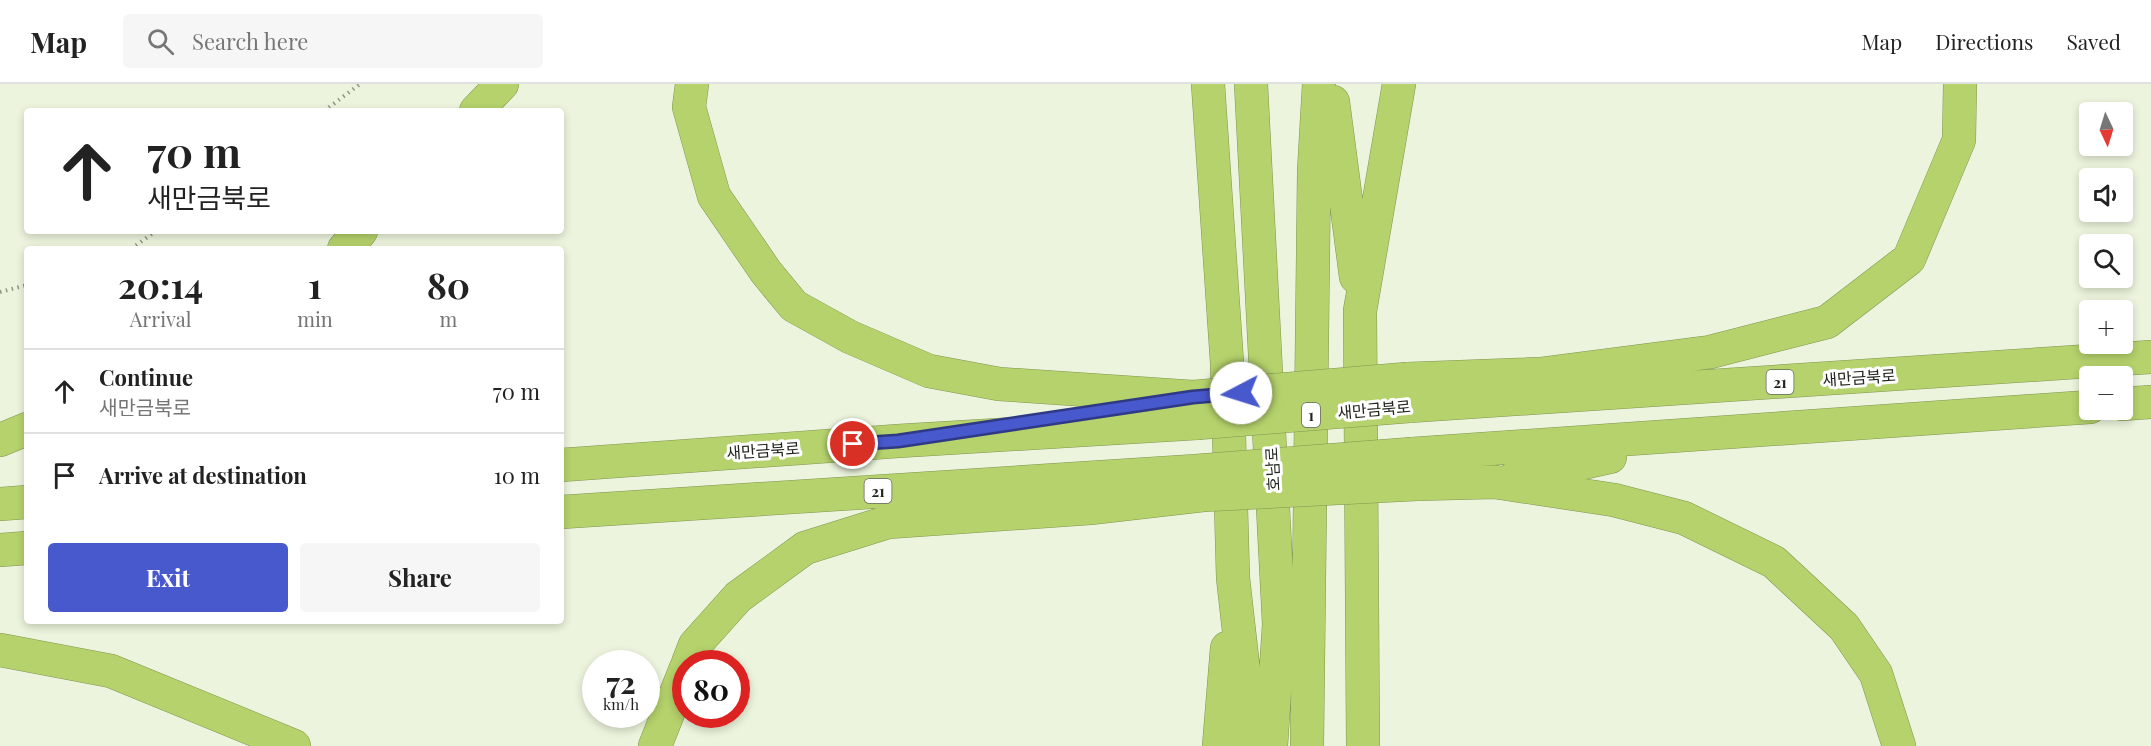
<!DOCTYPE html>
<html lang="en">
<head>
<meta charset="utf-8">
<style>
	:root { --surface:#fff; --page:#f6f6f6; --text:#222; --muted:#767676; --line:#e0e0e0; --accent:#4858cd }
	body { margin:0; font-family:"Playfair Display","Noto Sans KR",serif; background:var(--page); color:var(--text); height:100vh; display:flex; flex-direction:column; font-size:22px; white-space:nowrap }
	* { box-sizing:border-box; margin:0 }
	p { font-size:20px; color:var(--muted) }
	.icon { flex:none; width:33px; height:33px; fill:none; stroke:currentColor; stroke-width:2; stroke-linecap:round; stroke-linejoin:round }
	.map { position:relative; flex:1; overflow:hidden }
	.panel { position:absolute; left:24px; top:162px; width:540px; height:378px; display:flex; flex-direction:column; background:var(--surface); border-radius:6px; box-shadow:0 3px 9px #0003 }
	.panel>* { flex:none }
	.hud { position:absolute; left:24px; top:24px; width:540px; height:126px; border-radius:6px; box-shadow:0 3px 9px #0003; background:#fff; color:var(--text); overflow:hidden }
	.needle { width:39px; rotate:176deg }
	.controls { position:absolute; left:2079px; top:18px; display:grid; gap:12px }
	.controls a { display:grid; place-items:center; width:54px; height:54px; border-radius:6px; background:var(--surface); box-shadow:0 3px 9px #0003; font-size:30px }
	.speed { position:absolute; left:582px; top:566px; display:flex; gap:12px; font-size:30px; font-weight:700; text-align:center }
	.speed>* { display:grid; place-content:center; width:78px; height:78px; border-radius:50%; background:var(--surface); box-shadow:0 3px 9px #0003; line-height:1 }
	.speed small { font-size:15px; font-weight:400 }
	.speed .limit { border:9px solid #d22; background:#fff; color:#111 }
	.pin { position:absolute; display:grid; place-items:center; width:51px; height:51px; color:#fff; margin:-26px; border:3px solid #fff; border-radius:50%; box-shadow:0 2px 6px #0007 }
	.me { position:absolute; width:66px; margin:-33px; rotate:265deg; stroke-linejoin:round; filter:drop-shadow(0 0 4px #0008) }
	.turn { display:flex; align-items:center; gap:21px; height:126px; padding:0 24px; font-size:27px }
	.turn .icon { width:78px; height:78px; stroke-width:2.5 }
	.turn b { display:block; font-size:42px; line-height:51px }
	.eta { display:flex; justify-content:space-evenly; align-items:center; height:102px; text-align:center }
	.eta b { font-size:36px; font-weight:700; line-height:42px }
	.primary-button { display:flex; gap:12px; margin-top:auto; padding:12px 24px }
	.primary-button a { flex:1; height:69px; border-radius:6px; background:var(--accent); color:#fff; font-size:24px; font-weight:700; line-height:69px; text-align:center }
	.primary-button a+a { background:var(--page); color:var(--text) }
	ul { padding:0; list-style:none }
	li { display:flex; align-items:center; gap:18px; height:84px; padding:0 24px; border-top:2px solid var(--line) }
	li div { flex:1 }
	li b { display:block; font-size:22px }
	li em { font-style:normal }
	header { display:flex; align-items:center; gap:36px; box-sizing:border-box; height:84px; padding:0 30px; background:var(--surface); border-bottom:2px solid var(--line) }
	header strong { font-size:28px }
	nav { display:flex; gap:33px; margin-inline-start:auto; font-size:21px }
	.search { width:420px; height:54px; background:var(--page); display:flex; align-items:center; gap:15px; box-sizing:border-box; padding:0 21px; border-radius:6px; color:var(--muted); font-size:22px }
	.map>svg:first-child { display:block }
</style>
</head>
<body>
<header>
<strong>Map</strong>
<div class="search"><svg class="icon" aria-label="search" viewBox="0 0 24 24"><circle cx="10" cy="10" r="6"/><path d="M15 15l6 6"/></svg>Search here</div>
<nav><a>Map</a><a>Directions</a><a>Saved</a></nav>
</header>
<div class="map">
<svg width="2151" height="662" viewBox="0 0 2151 662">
	<rect width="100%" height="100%" fill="#ecf4dd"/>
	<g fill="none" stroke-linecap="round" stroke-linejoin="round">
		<g stroke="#829651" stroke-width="34">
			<path id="highway" d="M692 0 689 23 714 112 766 188 794 222 850 253 929 287 999 300 1193 313
				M1208 0 1227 279 1233 494 1252 662
				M1251 0 1279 540 1271 662
				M1333 18 1356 193
				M476 27 502 0
				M344 165 361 147
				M1407 295 1540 290 1710 268 1827 238 1909 175 1959 56 1960 0
				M2122 320 2151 318
				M1409 322 2151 273
				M0 356 27 345
				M1412 370 2090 323
				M561 381 898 357 1197 339
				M1514 394 1610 373
				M1417 400 1495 398 1614 416 1684 434 1774 478 1844 543 1876 590 1899 662
				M0 420 27 418
				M561 428 1196 387
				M0 466 27 464
				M0 566 111 587 294 662
				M688 579 695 561 738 513 805 464 888 438 1090 424 1203 411
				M655 662 686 584
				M1219 662 1227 564
				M1307 662 1314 87 1319 0
				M1363 662 1360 227 1399 0"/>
		</g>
		<path stroke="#909685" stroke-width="4" stroke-dasharray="1.5 4.5" stroke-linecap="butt" d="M324 27 360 0
			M131 165 156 147
			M0 208 27 201"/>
		<use href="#highway" stroke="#b5d26c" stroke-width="33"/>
		<g stroke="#829651" stroke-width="34" stroke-linecap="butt">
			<path id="highway-bridge" d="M1193 313 1407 295
				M1197 339 1409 322
				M1196 387 1412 370
				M1203 411 1417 400"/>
		</g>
		<use href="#highway-bridge" stroke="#b5d26c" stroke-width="33"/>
	</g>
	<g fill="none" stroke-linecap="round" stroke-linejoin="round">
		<g stroke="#2f3985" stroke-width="15">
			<path id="route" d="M853 360 898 357 1193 313 1241 309"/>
		</g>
		<use href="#route" stroke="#4858cd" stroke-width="10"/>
	</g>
	<g text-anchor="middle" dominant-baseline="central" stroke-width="6" stroke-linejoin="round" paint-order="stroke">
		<g fill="#fff" stroke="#656762" stroke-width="1.5">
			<rect x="1766.5" y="286" width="27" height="24" rx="4.5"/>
			<rect x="1302" y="319" width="18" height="24" rx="4.5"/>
			<rect x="864.5" y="395" width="27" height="24" rx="4.5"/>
		</g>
		<g font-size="15" font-weight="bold" fill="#23261e">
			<text x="1780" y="298">21</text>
			<text x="1311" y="331">1</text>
			<text x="878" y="407">21</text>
		</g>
		<g font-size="16" fill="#23261e" stroke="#fff">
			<text transform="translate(1859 293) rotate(-4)">새만금북로</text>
			<text transform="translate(1374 325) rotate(-5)">새만금북로</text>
			<text transform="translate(763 366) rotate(-4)">새만금북로</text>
			<text transform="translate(1272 385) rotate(-93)">호남로</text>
		</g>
	</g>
</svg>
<div class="controls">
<a><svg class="needle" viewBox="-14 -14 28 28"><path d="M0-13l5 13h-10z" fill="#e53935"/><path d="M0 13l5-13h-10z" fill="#767676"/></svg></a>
<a><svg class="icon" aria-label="sound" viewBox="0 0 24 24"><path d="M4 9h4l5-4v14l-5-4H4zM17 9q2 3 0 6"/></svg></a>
<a><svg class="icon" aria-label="search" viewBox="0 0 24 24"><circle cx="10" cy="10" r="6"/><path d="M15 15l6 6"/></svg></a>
<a>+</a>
<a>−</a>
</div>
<div class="speed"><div>72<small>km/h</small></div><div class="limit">80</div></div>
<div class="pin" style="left:853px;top:360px;background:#d93025"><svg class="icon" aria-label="arrive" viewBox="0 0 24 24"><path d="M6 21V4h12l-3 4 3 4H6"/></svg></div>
<svg class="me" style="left:1241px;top:309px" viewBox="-20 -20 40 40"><circle r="19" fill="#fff"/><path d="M0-13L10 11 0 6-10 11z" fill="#4858cd"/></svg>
<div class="hud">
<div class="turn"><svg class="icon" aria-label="ahead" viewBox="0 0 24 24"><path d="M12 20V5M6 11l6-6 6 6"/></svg><div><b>70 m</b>새만금북로</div></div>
</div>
<section class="panel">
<div class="eta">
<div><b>20:14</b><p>Arrival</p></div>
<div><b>1</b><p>min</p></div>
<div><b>80</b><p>m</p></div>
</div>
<ul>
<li><svg class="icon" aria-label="ahead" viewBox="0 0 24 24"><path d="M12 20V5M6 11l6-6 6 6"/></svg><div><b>Continue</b><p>새만금북로</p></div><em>70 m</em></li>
<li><svg class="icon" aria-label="arrive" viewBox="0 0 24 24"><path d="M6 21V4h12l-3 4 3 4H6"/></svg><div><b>Arrive at destination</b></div><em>10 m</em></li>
</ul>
<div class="primary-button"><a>Exit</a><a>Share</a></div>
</section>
</div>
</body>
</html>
